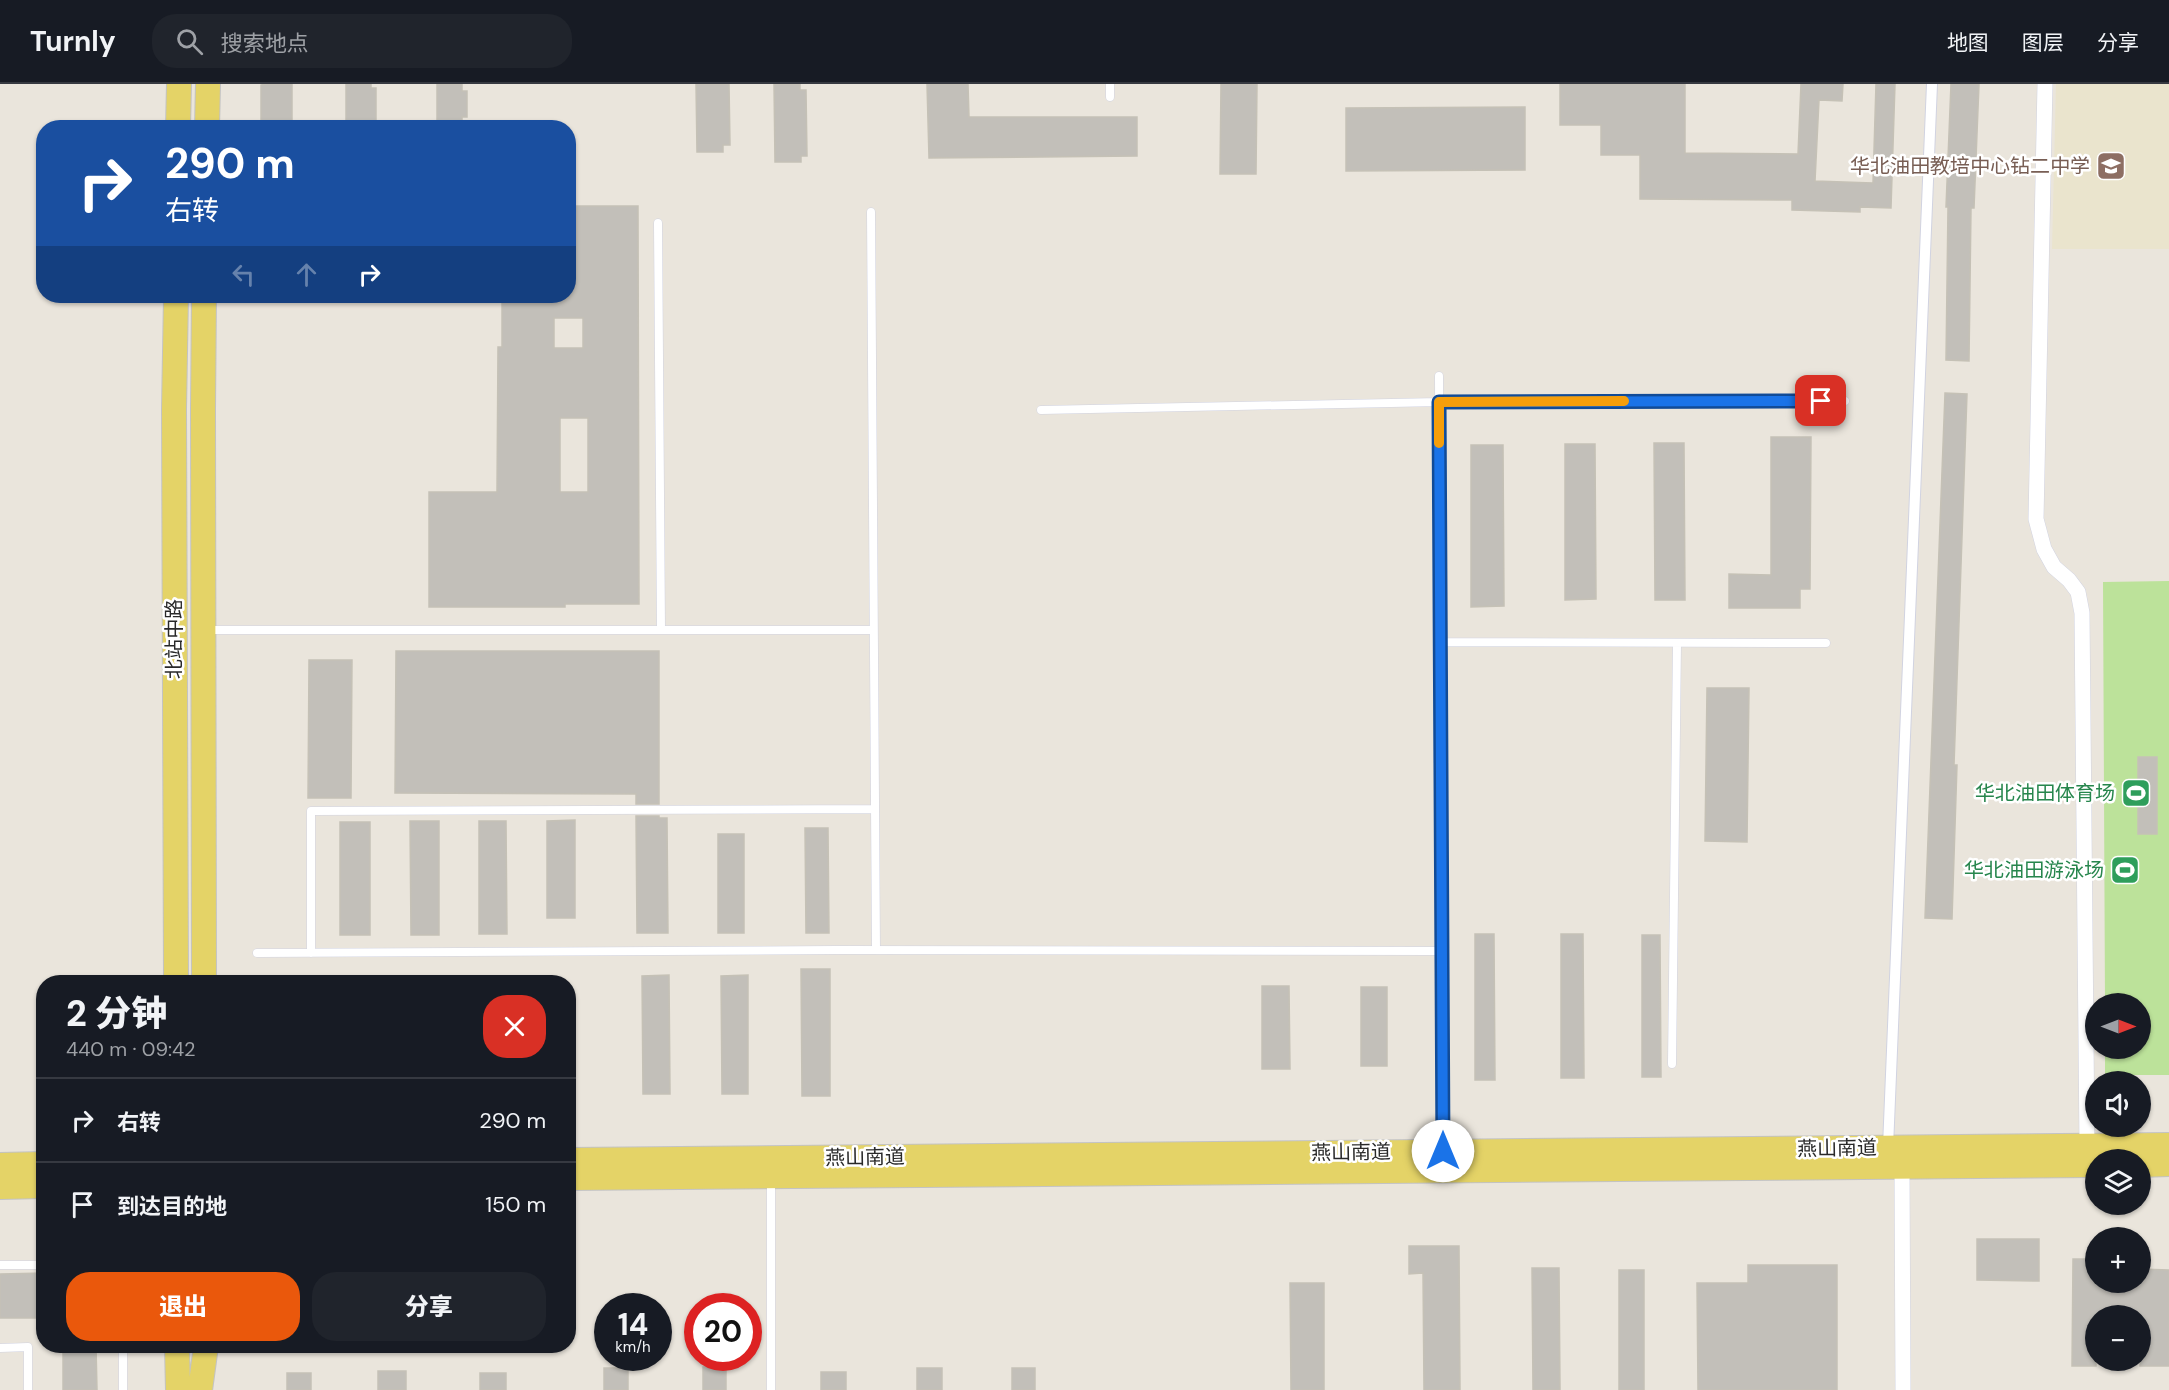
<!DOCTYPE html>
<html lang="zh">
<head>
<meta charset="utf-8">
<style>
	:root { --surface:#171b24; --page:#20242c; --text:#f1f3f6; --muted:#9ea1a6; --line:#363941; --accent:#ea580c }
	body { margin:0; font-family:"DM Sans","Noto Sans SC",sans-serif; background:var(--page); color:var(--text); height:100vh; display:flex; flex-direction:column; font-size:22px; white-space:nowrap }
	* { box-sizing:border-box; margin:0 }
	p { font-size:20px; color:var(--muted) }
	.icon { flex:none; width:33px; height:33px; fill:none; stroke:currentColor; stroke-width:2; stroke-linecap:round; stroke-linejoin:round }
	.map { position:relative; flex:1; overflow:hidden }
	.details { position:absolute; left:36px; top:891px; width:540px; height:378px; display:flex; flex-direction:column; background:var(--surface); border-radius:24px; box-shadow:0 2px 4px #0004 }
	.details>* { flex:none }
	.guide { position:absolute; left:36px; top:36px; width:540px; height:183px; border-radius:24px; box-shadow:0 2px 4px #0004; background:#1a4fa0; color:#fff; overflow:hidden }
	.needle { width:39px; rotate:90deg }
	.fabs { position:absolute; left:2085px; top:909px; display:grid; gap:12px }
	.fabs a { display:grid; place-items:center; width:66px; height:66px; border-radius:50%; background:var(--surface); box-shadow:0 2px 4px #0004; font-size:30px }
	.speed { position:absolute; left:594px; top:1209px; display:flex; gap:12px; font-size:30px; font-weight:700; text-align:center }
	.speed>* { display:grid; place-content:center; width:78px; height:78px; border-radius:50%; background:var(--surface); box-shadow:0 2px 4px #0004; line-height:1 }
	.speed small { font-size:15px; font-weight:400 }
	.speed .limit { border:9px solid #d22; background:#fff; color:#111 }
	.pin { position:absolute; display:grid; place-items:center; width:51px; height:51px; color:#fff; margin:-26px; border-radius:12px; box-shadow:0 3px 9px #0006 }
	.me { position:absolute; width:66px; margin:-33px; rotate:0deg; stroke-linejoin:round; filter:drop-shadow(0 0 4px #0008) }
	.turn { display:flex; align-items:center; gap:21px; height:126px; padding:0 30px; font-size:27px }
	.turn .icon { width:78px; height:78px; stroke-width:2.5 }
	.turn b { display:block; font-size:42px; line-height:51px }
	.lanes { display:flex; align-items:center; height:57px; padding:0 30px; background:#0003; justify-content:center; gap:30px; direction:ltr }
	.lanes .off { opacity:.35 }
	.round { display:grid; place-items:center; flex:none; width:63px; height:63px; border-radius:24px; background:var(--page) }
	.head { display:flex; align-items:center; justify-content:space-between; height:102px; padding:0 30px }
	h1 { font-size:36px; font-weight:800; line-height:45px }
	.cta { display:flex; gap:12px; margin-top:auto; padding:12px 30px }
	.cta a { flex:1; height:69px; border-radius:24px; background:var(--accent); color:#fff; font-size:24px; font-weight:800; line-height:69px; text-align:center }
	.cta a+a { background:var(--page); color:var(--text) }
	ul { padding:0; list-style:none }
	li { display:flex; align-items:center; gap:18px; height:84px; padding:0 30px; border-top:2px solid var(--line) }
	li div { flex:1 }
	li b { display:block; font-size:22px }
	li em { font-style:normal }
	header { display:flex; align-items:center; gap:36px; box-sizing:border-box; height:84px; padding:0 30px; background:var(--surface); border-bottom:2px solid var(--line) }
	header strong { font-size:28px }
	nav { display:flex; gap:33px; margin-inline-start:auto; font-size:21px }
	.search { width:420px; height:54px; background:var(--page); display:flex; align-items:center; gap:15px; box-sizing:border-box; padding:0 21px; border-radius:24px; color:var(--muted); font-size:22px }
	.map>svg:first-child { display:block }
</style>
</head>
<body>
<header>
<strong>Turnly</strong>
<div class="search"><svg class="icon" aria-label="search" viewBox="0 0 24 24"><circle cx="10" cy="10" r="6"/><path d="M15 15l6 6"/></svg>搜索地点</div>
<nav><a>地图</a><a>图层</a><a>分享</a></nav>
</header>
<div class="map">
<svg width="2169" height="1306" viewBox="0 0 2169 1306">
	<rect width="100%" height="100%" fill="#eae5dc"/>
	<path fill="#eae4cd" d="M2056 0H2169V165H2052Z"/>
	<path fill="#bce29a" d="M2169 497V991H2105V965L2140 964V920L2105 919 2103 498Z"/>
	<path fill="#c2bfb9" stroke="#c5c1b6" stroke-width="1.5" fill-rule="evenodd" d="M266 0H292V42L261 44V1Z
		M346 0H371V4H376V44H346Z
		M437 0H462V7H467V33H462V44H437Z
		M696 0H729L730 61H723V68H697Z
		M774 0H800V6H806L807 72H801V78H775Z
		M927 0H968L969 33H1137V72L929 74Z
		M1221 0H1257L1256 90H1220Z
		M1560 0H1685V69L1798 70 1801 0H1843L1842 17 1819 16 1815 97 1873 99 1876 0H1895L1891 124 1860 123V128L1792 126V116L1640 115V71H1601V41H1560Z
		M1951 0H1979L1974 124H1971L1969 277 1946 276 1948 123H1946Z
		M1525 23V86L1346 87V24Z
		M568 122H638L639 520H565V523H429V408H497L498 263H502V212H568ZM554 234H583V264H554ZM560 334H588V408H560Z
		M1945 309 1967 310 1954 681H1957L1952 835 1925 834Z
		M1771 353H1811L1810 505H1800V524H1729V490L1771 491Z
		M1654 359H1684L1685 516H1655Z
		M1565 360H1595L1596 515 1565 516Z
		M1471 361H1503L1504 522 1471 523Z
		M396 567H659V720H636V710L395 709Z
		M309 576H352L351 714H308Z
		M1707 604H1749L1747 758 1705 757Z
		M2138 673H2157V750H2138Z
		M636 732H659V734H667L668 849H637Z
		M575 736V834H547V737Z
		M410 737H439V851H411Z
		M479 737H506L507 850H479Z
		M340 738H370V851H340Z
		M805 744H828L829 849H806Z
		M718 750H744V849H718Z
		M1475 850H1494L1495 996H1475Z
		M1561 850H1583L1584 994H1561Z
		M1642 851H1660L1661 993H1642Z
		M801 885H830V1012H802Z
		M669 891 670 1010H643L642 892Z
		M748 891V1010H722L721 892Z
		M1262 902H1289L1290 985H1262Z
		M1361 903H1387V982H1361Z
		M1977 1155H2039V1197L1977 1196Z
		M1409 1162H1459L1460 1306H1424L1423 1189 1409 1190Z
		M2073 1175H2096V1198H2140V1185L2169 1186V1282H2140V1232H2096V1282H2072Z
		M1748 1181H1837V1306H1698L1697 1199H1748Z
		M1532 1184H1559L1560 1306H1533Z
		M1619 1186H1644V1306H1619Z
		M44 1189V1234H0V1190Z
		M1290 1199H1324V1306H1291Z
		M63 1262H96L97 1306H63Z
		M726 1282V1306H703V1283Z
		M604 1284H628V1306H604Z
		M917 1284H942V1306H917Z
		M1012 1284H1035V1306H1012Z
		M378 1287H406V1306H378Z
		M821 1288H846V1306H821Z
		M287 1289H311V1306H287Z
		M480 1289H506V1306H480Z"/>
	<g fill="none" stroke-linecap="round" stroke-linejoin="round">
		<g stroke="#d1d3e1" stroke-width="9">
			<path id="service" d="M1110 0V13
				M871 128 876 866
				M658 139 661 546
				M1439 292 1442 1064
				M1041 326 1439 318 1845 317
				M206 546H873
				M1440 558 1826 559
				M257 869 837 866 1442 867
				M311 869V727L875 725
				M1672 980 1677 559
				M0 1181H44
				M123 1262V1306
				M0 1264 28 1263V1306
				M771 1306V1094"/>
		</g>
		<g stroke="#d1d3e1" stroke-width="12">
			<path id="pedestrian" d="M1888 1063 1932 0"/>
		</g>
		<g stroke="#d1d3e1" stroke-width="16">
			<path id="minor" d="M2045 0 2036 435 2044 465 2054 483 2069 496 2078 508 2082 529 2087 1062
				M1902 1083 1903 1306"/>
		</g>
		<g stroke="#c3c3c3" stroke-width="26">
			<path id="primary" d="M178 44 179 0
				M207 44 208 0
				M204 212 203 325 204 898
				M176 898 174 325 176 212
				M568 1076 2169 1061
				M0 1081 44 1080
				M2140 1081 2169 1080
				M568 1094 2096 1081
				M0 1103 44 1102
				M177 1262 178 1306
				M200 1306 206 1262"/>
		</g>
		<use href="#service" stroke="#fff" stroke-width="8"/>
		<use href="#pedestrian" stroke="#fff" stroke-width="10"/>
		<use href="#minor" stroke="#fff" stroke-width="15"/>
		<use href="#primary" stroke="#e4d367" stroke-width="24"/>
	</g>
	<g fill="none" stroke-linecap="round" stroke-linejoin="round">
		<g stroke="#114b97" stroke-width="15">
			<path id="route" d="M1443 1067 1439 318 1821 317"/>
		</g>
		<use href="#route" stroke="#1a73e8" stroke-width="10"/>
		<path stroke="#f59e0b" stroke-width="10" d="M1439 359V318L1624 317"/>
	</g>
	<defs>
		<g id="school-square" transform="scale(1.5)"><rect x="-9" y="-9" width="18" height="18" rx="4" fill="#8d6e63" stroke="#fff"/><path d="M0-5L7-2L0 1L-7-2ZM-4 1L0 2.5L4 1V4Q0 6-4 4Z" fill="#fff"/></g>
		<g id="stadium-square" transform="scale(1.5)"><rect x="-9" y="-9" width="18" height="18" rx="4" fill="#2e9e5b" stroke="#fff"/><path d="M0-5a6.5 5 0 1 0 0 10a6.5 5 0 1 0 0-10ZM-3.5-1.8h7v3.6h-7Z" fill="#fff"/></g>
	</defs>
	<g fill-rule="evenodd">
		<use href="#school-square" x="2111" y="82"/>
		<use href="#stadium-square" x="2136" y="709"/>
		<use href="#stadium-square" x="2125" y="786"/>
	</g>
	<g text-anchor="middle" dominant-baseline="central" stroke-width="5" stroke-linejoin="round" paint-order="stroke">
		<g font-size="20" fill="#785e54" stroke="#fff" text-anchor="end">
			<text x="2090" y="82">华北油田教培中心钻二中学</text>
		</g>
		<g font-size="20" fill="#292929" stroke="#fff">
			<text transform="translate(174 555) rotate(-90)">北站中路</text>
			<text transform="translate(1837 1064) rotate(-1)">燕山南道</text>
			<text transform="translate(1351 1068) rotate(-1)">燕山南道</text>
			<text transform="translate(865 1073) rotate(-1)">燕山南道</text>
		</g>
		<g font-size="20" fill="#27864d" stroke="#fff" text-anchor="end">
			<text x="2115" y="709">华北油田体育场</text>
			<text x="2104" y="786">华北油田游泳场</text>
		</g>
	</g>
</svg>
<div class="fabs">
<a><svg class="needle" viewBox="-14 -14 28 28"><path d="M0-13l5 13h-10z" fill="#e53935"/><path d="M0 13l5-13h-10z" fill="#9ea1a6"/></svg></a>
<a><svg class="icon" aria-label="sound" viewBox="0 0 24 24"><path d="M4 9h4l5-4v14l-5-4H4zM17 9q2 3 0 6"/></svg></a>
<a><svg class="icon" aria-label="layers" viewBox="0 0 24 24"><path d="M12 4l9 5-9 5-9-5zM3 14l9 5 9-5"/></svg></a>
<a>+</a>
<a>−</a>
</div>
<div class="speed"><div>14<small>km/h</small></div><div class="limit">20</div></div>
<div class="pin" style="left:1821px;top:317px;background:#d93025"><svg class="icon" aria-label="arrive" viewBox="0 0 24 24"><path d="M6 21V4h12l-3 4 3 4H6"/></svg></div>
<svg class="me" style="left:1443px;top:1067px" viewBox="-20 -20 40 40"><circle r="19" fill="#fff"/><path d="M0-13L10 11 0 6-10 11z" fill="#1a73e8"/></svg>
<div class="guide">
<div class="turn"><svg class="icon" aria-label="right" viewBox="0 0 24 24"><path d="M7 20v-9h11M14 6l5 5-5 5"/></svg><div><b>290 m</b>右转</div></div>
<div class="lanes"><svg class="icon off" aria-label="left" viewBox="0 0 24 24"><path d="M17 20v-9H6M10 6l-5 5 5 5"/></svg><svg class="icon off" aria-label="ahead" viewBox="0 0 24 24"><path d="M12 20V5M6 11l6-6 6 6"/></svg><svg class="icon" aria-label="right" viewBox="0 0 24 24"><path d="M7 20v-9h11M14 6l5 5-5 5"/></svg></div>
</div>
<section class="details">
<div class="head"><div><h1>2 分钟</h1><p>440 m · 09:42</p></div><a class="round" style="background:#d93025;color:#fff"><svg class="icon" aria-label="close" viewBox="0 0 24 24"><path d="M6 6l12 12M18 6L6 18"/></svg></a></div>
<ul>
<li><svg class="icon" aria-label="right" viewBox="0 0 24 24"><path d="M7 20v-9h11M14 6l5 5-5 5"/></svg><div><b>右转</b></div><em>290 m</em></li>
<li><svg class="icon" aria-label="arrive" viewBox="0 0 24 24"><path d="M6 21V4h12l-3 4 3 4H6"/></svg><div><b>到达目的地</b></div><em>150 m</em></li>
</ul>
<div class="cta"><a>退出</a><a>分享</a></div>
</section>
</div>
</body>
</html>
